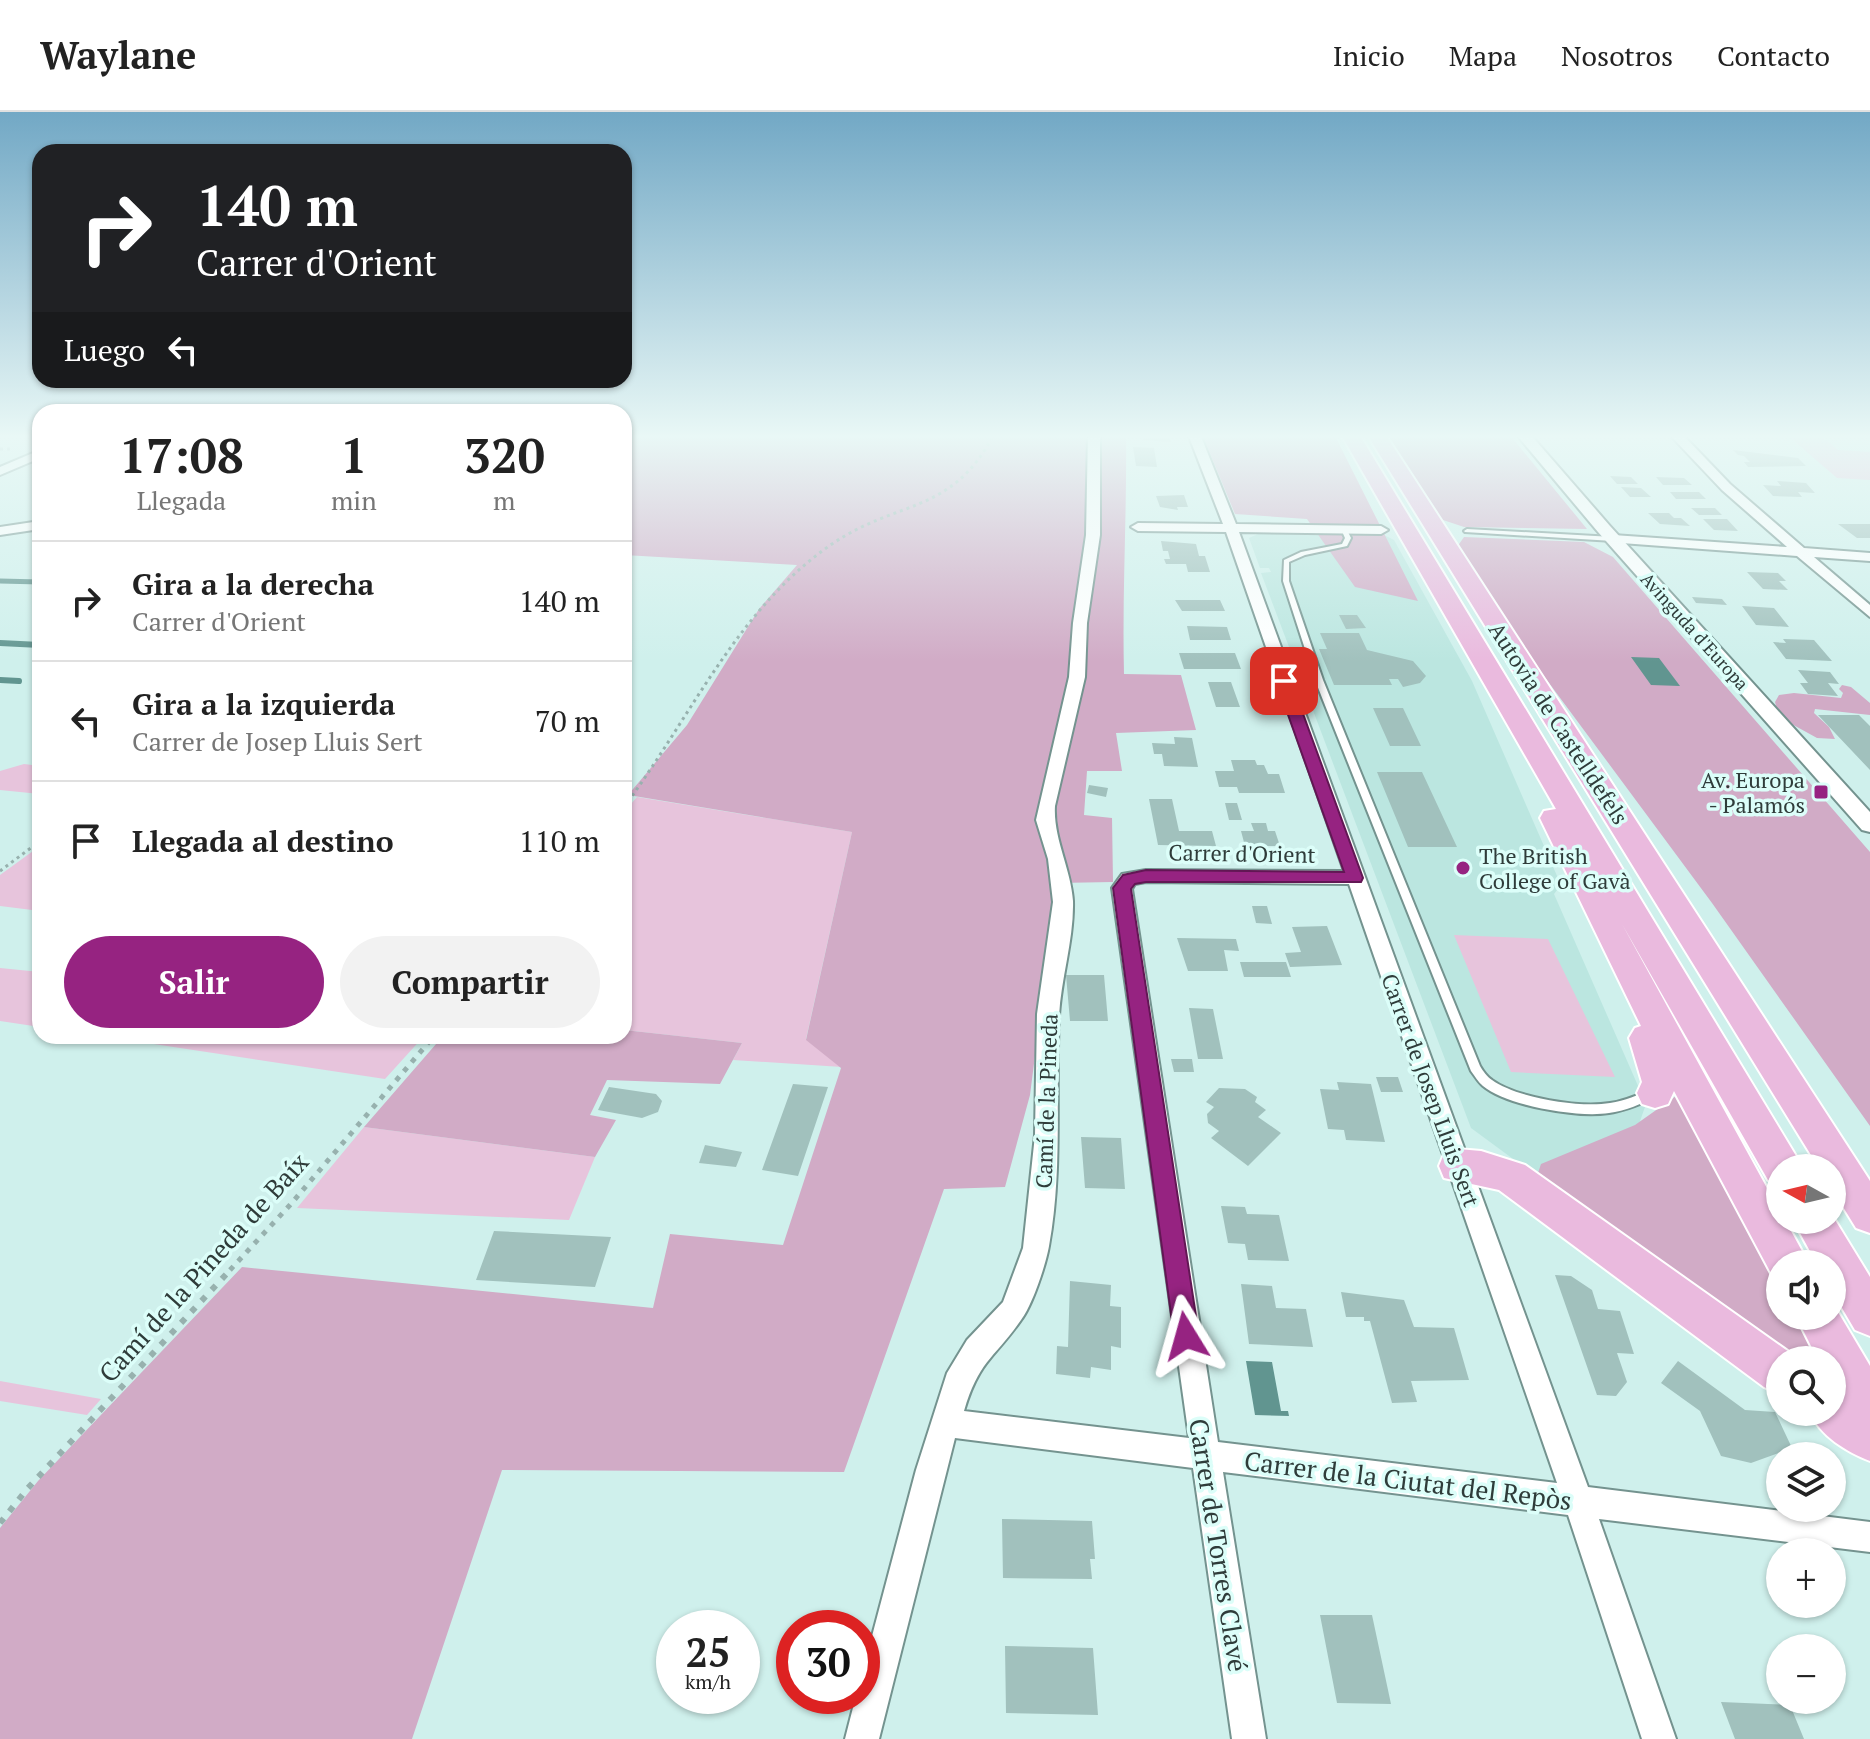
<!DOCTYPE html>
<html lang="es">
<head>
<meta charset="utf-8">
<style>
	:root { --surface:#fff; --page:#f2f2f2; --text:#222; --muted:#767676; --line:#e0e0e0; --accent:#962381 }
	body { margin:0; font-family:"PT Serif",serif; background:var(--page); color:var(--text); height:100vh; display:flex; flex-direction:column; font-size:30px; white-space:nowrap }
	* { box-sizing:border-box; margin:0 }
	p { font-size:26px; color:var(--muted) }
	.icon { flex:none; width:44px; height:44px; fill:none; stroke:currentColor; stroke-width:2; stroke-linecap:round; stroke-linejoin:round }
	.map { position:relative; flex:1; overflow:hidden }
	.drawer { position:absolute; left:32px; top:292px; width:600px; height:640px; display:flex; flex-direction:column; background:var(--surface); border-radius:24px; box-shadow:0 2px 6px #0004 }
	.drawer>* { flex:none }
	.hud { position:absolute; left:32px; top:32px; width:600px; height:244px; border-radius:24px; box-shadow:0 2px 6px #0004; background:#202124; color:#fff; overflow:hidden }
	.needle { width:52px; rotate:278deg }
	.tools { position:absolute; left:1766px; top:1042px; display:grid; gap:16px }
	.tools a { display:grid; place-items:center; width:80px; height:80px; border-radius:50%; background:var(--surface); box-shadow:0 2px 6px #0004; font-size:40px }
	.speed { position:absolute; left:656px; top:1498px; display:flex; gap:16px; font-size:40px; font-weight:700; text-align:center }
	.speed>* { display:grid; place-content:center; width:104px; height:104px; border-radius:50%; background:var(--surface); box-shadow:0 2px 6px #0004; line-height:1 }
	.speed small { font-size:20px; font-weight:400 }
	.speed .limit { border:12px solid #d22; background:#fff; color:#111 }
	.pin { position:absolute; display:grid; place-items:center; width:68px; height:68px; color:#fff; margin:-34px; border-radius:16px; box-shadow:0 4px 12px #0006 }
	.me { position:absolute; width:88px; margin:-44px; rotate:352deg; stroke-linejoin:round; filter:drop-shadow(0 0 6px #0008) }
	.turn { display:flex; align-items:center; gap:28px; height:168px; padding:0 32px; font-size:36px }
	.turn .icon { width:104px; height:104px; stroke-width:2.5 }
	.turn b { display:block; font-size:56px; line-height:68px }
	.then { display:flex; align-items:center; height:76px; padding:0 32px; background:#0003; gap:16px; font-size:30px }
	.eta { display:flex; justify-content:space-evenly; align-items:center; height:136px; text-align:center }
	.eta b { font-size:48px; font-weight:800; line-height:56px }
	.primary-button { display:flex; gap:16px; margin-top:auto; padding:16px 32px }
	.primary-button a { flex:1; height:92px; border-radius:48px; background:var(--accent); color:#fff; font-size:32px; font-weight:800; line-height:92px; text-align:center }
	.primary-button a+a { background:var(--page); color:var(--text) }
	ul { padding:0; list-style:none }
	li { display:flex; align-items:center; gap:24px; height:120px; padding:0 32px; border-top:2px solid var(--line) }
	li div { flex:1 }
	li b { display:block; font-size:30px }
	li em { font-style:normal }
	header { display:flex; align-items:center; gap:48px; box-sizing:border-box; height:112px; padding:0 40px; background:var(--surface); border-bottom:2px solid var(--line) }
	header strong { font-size:38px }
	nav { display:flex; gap:44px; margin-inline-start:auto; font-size:28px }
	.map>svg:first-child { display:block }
</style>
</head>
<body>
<header>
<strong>Waylane</strong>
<nav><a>Inicio</a><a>Mapa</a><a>Nosotros</a><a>Contacto</a></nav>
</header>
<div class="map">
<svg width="1870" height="1627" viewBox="0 0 1870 1627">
	<rect width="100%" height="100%" fill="#cff0ec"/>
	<path fill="#bbe6e0" d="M1258 422 1384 423 1394 428 1472 569 1561 773 1554 782 1646 992 1610 1095 1597 1109 1471 1016 1261 461 1271 460 1269 456H1260L1249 426Z"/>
	<path fill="#e7c4dc" d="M1786 322H1819L1838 338 1870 340V368L1837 366Z
		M24 652 40 654V682L0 678V659Z
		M637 685 852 720 806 927 842 955 733 948 742 931 624 918V700Z
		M40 734V799L0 794V763Z
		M1454 823 1548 827 1615 965 1511 960Z
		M0 856 40 860V915L0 909Z
		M101 924H424L385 967Z
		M364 1015 595 1045 569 1108 297 1096Z
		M0 1269 101 1287 87 1303 0 1289Z"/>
	<path fill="#d1abc6" d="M624 322H1126C1127 402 1122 482 1124 562L1181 563 1196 618 1116 621 1122 659H1087L1084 703 1112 706 1113 770 1057 771 1030 983 1005 1075 944 1077 844 1360 502 1358 412 1627H0V1416L38 1369 242 1155 653 1196 670 1122 783 1133 841 956 806 928 852 720 628 683 687 613 759 497 797 453 624 443Z
		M1202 322H1334L1418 489 1355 475 1307 407 1235 402Z
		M1387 322H1509L1587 417 1464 415 1440 407Z
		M1464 425 1584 430 1613 445 1870 740V1014L1712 791 1515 525 1457 435Z
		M1842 573 1851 575 1870 591V603L1815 597 1814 601 1829 615 1835 627 1817 626 1779 605 1775 590 1779 583 1794 581 1841 586 1843 581 1839 577Z
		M624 918 742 931 720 972 607 968 590 1003 616 1008 595 1045 364 1015 443 924H624Z
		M1676 984 1780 1178V1204H1794L1818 1248H1787L1536 1067 1541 1052 1635 1013Z"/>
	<path fill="#619590" d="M1631 545 1659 546 1680 574 1651 573Z
		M1246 1249 1272 1250 1281 1299H1288L1289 1304 1255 1303Z"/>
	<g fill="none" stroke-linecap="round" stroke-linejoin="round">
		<path stroke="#619590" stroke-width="5" d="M0 469 40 470"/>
		<path stroke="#619590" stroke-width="6" d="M0 531 40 533
			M0 568 19 569"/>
	</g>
	<path fill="#a1c1bd" d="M1142 322H1160V326H1170L1171 330 1143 328Z
		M1133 335 1154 336 1157 355 1136 354Z
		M1733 338 1798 346 1806 354 1748 355 1744 350H1750L1744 344 1738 343Z
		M1610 364 1631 365 1638 372H1617Z
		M1656 365 1684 366 1692 373H1663Z
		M1777 369 1806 371 1815 381 1798 380 1802 385 1773 384 1763 373 1781 374Z
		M1621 375 1641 376 1651 385H1630Z
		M1670 380H1699L1706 387H1676Z
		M1184 383 1188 395H1177L1178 398 1160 395 1156 384Z
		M1691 396H1715L1722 403H1699Z
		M1648 401H1669L1674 406H1681L1690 414 1660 412Z
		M1703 407H1727L1738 419 1714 418Z
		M1838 412H1870V426H1857Z
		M1161 429 1196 432 1199 444H1205L1210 460H1188L1186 452H1166L1164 447H1170L1168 439H1163Z
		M1747 460 1778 461 1786 469H1779L1788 478 1763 477Z
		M1692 485 1722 487 1727 493 1696 491Z
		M1175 488H1220L1225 499H1182Z
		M1742 494 1774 496 1789 515 1756 513Z
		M1339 503H1357L1366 516 1346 517Z
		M1187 514 1227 515 1231 528H1190Z
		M1320 521H1359L1367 538 1413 549 1426 564 1420 571 1403 575 1398 567H1389L1392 573H1334L1319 537H1327Z
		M1783 527 1814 528 1832 549 1786 547 1773 530 1786 531Z
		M1179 541H1235L1241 557H1184Z
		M1798 558 1830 560 1839 572 1828 571 1838 584 1808 582 1800 571H1808Z
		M1208 570H1231L1240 595H1216Z
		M1373 596H1403L1421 634H1390Z
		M1818 603H1859L1870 614V658Z
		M1174 625 1192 626 1198 655 1164 654 1162 642H1154L1152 631 1175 632Z
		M1231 648H1255L1257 653H1264L1268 662H1279L1285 681H1239L1237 675H1219L1215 659H1234Z
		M1377 660H1422L1457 735H1408Z
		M1089 673 1108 676 1106 685 1087 681Z
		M1149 687H1172L1179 719H1212L1216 734 1158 733Z
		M1225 691H1237L1242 708H1229Z
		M1251 711H1266L1268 719H1275L1280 734H1245L1241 719H1254Z
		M1252 794H1267L1272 812 1256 811Z
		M1327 814 1342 853 1290 855 1285 841 1301 840 1292 815Z
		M1177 826 1236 827 1239 839 1224 838 1228 859H1188Z
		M1240 850H1286L1291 865H1244Z
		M1066 863H1104L1108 909H1070Z
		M1189 896 1213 897 1223 947H1198Z
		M1171 947H1192L1194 960H1174Z
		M1376 965H1398L1403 980H1381Z
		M1337 970 1371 972 1385 1030 1346 1028 1344 1018 1328 1017 1320 977 1339 978Z
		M793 972 828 975 798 1064 762 1058Z
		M609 975 656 982 662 989 658 1000 642 1006 598 998Z
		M1219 976 1245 977 1257 985 1255 990 1266 998 1258 1005 1281 1021 1248 1054 1211 1026 1219 1019 1208 1011 1207 1002 1214 995 1206 990Z
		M1081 1025 1121 1026 1125 1077 1085 1076Z
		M705 1033 742 1040 736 1055 699 1051Z
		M1221 1094 1245 1095 1247 1102 1279 1103 1289 1149 1248 1148 1245 1132 1228 1131Z
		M494 1119 611 1125 595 1175 476 1168Z
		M1555 1163 1571 1164 1592 1178 1598 1197 1620 1199 1634 1242 1617 1241 1627 1270 1616 1284 1597 1283Z
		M1070 1169 1111 1173 1110 1194 1121 1195V1236L1111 1234V1258L1091 1255 1090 1266 1056 1262 1057 1234 1068 1235Z
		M1241 1172 1272 1174 1276 1196 1306 1197 1313 1235 1249 1232Z
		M1341 1180 1404 1188 1414 1215 1454 1216 1469 1268 1411 1269 1417 1290 1392 1291 1370 1209H1364V1205H1346Z
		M1678 1249 1745 1298 1775 1300 1792 1336 1751 1351 1721 1344 1700 1299 1661 1271Z
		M1002 1407 1092 1409 1095 1447H1090L1092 1467 1003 1466Z
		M1320 1503H1372L1391 1592 1337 1591Z
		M1005 1534 1093 1536 1098 1603 1006 1601Z
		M1721 1590 1790 1593 1804 1627H1735Z"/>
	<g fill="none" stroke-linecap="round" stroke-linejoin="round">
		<g stroke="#74938f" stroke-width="4">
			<path id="service" d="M1342 416H1346L1351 426 1347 434 1305 443 1289 450V469L1323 568 1480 954C1483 959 1487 965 1492 968 1517 986 1580 996 1610 991 1625 989 1638 983 1652 977L1656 979 1658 982 1656 985C1641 992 1625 999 1609 1001 1578 1006 1507 994 1483 974 1478 970 1475 964 1471 959L1315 568 1283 469 1284 448 1301 440 1342 432 1345 426 1341 417Z
				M1467 417 1613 425 1616 427 1613 429 1465 420 1464 419Z"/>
		</g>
		<g stroke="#74938f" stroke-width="4">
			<path id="minor" d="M1088 322H1100V423L1087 511 1085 565 1055 694C1053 726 1071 757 1073 789 1074 827 1061 866 1059 904 1055 980 1063 1058 1049 1134 1046 1152 1032 1194 1021 1208 994 1247 979 1248 964 1299L1189 1326 1112 776 1122 762 1146 758 1344 759 1226 420 1138 419 1131 415 1138 411 1223 412 1188 322H1200L1236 412 1381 414 1388 418 1381 422 1239 420 1588 1375 1870 1410V1440L1599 1407 1676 1627H1642L1568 1403 1223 1360 1266 1627H1232L1193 1356 955 1326 879 1627H845L856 1584H862V1562L916 1358 947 1261 967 1228 1003 1190 1023 1136 1035 1023 1037 902 1053 790 1048 747 1036 708 1069 565 1073 511 1086 423ZM1146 770 1349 772 1557 1371 1218 1330 1132 777 1135 772Z
				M1669 322H1682L1730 372 1804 436 1870 441V449L1814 445 1870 493V505L1797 444 1608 430V424L1613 423 1787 435 1722 378Z
				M40 338V346L0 363V355Z
				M40 409V417L0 423V415Z"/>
		</g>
		<g stroke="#74938f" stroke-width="4">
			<path id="tertiary" d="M1516 322H1530L1610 414 1870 700V720L1862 718 1598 420Z"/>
		</g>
		<g stroke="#fff" stroke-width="4">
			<path id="trunk" d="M1341 322H1359L1796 1044 1801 1056H1780V1072L1768 1068 1622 812 1780 1100V1108H1785L1809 1152H1780V1168L1773 1165 1674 979 1668 992 1655 996 1642 992 1637 981 1642 970 1629 926 1635 916 1641 914 1540 706 1544 699 1556 697Z
				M1367 322H1385L1870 1069V1121L1856 1116 1832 1077V1056H1819Z
				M1458 1037 1481 1039 1525 1053 1796 1245 1797 1248H1780V1282L1764 1275 1499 1078 1444 1066 1439 1054 1444 1042Z
				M1832 1103 1870 1165V1224L1855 1218 1832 1179V1152H1817L1793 1108H1832Z
				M1832 1190 1870 1254V1349C1847 1340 1820 1324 1810 1300H1832V1248H1818L1796 1204H1832Z"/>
		</g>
		<path stroke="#97b1ae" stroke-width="3" stroke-dasharray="3 4" stroke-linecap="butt" d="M0 337H14
			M624 695C691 605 737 497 832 432 898 387 952 403 994 322
			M0 759 40 729"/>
		<path stroke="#97b1ae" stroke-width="5" stroke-dasharray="5 7" stroke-linecap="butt" d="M230 1158 290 1093 434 924"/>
		<path stroke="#97b1ae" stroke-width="6" stroke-dasharray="6 9" stroke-linecap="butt" d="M0 1411 28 1376 232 1156"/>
		<use href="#service" fill="#fff" fill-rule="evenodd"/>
		<use href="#minor" fill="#fff" fill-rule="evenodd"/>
		<use href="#tertiary" fill="#fff" fill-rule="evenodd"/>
		<use href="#trunk" fill="#eabade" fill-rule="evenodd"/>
	</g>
	<linearGradient id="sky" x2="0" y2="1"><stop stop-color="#72a8c5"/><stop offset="0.59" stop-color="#e9f8f6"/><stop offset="1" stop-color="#e9f8f6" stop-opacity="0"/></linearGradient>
	<rect width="1870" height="550" fill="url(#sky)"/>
	<path fill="#962381" stroke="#621754" stroke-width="2" d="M1284 565 1291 569 1363 766 1361 770H1146L1135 772 1131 777 1199 1224 1195 1232 1186 1236 1177 1232 1174 1224 1113 776 1123 763 1146 758 1344 760 1276 569Z"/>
	<g fill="#962381" stroke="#dcfef9" stroke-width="3">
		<rect x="1813" y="672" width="16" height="16" rx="4"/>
		<circle cx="1463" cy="756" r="8"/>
	</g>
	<g text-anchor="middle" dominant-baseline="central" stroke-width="7" stroke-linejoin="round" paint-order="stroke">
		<g font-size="18" fill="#2f3c3a" stroke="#dcfef9">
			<text transform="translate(1695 519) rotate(48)">Avinguda d'Europa</text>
		</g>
		<g font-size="22" fill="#2f3c3a" stroke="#dcfef9">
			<text transform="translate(1559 611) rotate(57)">Autovia de Castelldefels</text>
			<text transform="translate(1242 741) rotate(1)">Carrer d'Orient</text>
			<text transform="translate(1431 978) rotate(70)">Carrer de Josep Lluis Sert</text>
			<text transform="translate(1046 989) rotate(-88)">Camí de la Pineda</text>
		</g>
		<g font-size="22" fill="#2f3c3a" stroke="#dcfef9" text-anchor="end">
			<text x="1805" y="667">Av. Europa<tspan x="1805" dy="25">- Palamós</tspan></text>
			<text x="1479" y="743" text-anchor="start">The British<tspan x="1479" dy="25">College of Gavà</tspan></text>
		</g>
		<g font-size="26" fill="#2f3c3a" stroke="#dcfef9">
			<text transform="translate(203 1155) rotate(-48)">Camí de la Pineda de Baíx</text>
			<text transform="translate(1408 1368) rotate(7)">Carrer de la Ciutat del Repòs</text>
			<text transform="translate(1219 1433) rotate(81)">Carrer de Torres Clavé</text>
		</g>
	</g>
</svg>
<div class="tools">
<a><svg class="needle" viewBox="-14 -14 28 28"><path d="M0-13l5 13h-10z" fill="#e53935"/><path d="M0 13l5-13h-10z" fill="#767676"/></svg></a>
<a><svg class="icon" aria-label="sound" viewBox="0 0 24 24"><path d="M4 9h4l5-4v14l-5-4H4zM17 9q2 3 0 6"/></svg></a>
<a><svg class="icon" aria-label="search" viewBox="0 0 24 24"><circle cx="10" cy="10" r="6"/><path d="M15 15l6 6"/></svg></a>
<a><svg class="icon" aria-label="layers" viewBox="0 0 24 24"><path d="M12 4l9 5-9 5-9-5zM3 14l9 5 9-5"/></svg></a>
<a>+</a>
<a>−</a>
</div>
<div class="speed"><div>25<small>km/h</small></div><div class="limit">30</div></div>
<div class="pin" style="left:1284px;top:569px;background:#d93025"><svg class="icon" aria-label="arrive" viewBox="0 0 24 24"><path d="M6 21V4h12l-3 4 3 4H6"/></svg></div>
<svg class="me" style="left:1186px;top:1224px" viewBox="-20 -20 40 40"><path d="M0-17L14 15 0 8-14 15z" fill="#962381" stroke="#fff" stroke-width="4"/></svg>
<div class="hud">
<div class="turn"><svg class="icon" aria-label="right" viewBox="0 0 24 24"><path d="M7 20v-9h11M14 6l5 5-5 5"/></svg><div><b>140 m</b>Carrer d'Orient</div></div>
<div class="then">Luego<svg class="icon" aria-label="left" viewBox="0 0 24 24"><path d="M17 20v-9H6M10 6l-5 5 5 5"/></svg></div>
</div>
<section class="drawer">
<div class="eta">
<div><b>17:08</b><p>Llegada</p></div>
<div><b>1</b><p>min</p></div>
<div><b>320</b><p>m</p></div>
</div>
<ul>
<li><svg class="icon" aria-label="right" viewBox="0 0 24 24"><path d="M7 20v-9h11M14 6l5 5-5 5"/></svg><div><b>Gira a la derecha</b><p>Carrer d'Orient</p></div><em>140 m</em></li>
<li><svg class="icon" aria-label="left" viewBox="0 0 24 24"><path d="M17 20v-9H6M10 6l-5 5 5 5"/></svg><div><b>Gira a la izquierda</b><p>Carrer de Josep Lluis Sert</p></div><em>70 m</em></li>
<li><svg class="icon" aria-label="arrive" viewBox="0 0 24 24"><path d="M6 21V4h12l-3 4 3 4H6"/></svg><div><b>Llegada al destino</b></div><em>110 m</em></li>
</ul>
<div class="primary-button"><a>Salir</a><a>Compartir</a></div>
</section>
</div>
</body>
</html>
